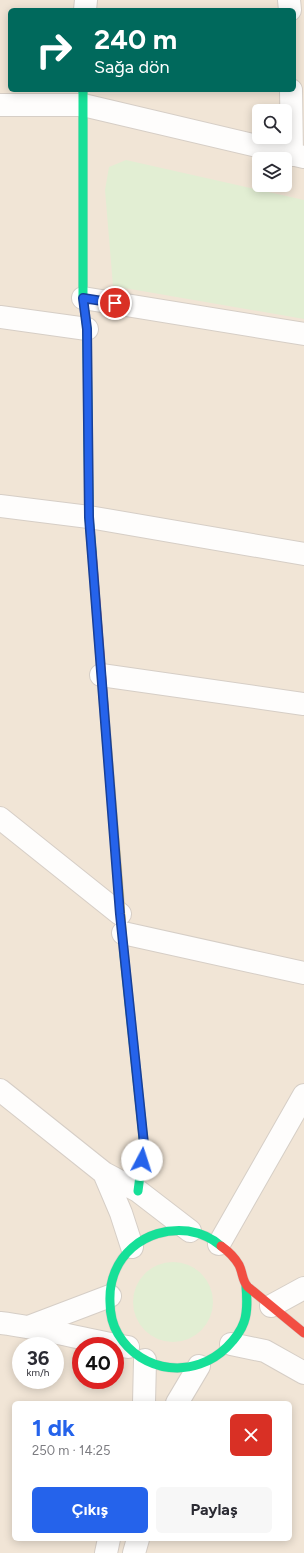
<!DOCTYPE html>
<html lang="tr">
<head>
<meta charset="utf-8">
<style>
	:root { --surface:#fff; --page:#f7f7f7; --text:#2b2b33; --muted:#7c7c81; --accent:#2563eb }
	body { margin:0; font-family:Figtree,sans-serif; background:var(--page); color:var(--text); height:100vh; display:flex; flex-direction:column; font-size:15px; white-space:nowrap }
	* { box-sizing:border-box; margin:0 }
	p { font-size:13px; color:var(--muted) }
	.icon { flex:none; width:22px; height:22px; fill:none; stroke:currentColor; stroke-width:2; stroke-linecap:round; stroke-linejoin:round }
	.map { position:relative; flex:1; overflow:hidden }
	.panel { position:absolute; left:12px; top:1401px; width:280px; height:140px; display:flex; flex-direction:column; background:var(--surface); border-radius:6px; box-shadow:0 2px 10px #0003 }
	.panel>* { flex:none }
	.top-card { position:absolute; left:8px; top:8px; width:288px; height:84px; border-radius:6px; box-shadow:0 2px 10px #0003; background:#00695c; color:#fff; overflow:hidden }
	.fabs { position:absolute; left:252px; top:104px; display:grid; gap:8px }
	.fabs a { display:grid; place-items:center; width:40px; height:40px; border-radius:6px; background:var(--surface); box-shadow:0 2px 10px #0003; font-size:20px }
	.speed { position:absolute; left:12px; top:1337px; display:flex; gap:8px; font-size:20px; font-weight:700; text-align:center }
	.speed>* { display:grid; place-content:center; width:52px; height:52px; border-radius:50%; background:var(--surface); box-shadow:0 2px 10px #0003; line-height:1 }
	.speed small { font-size:10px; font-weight:400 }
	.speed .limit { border:6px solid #d22; background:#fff; color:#111 }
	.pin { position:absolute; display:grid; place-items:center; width:34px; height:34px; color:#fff; margin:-17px; border:2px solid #fff; border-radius:50%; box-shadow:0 1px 4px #0007 }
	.me { position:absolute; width:44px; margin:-22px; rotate:5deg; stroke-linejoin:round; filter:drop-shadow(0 0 3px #0008) }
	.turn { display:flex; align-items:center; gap:14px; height:84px; padding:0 20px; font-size:18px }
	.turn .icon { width:52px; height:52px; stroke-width:2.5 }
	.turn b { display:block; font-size:28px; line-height:34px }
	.round { display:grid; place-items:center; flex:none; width:42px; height:42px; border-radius:6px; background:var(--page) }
	.overview { display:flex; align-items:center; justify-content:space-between; height:68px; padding:0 20px }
	h1 { font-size:24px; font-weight:700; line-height:30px; color:var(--accent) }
	.action { display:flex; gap:8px; margin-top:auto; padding:8px 20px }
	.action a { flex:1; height:46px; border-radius:6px; background:var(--accent); color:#fff; font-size:16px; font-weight:700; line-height:46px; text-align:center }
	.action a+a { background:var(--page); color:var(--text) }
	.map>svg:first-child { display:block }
</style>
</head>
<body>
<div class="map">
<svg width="304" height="1553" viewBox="0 0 304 1553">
	<rect width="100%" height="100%" fill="#f7f2e9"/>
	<path fill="#f1e5d6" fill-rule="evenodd" d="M0 0H304V1553H0ZM10 10H294V90H10ZM259 111H285V137H259ZM259 159H285V185H259ZM21 1346H55V1380H21ZM81 1346H115V1380H81ZM14 1403H290V1539H14Z"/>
	<path fill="#e2eed3" d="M126 160 304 200V319L113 286 105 190 109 167Z
		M133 1302a40 40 0 1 1 80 0a40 40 0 1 1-80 0Z"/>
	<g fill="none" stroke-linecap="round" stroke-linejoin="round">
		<g stroke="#d6cec6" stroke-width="24">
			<path id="street" d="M289 0 290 10
				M85 10 86 0
				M291 90 292 155
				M0 105H83L304 157
				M83 298 304 334
				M0 317 87 329
				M0 506 89 517 304 554
				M101 675 304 704
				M0 818 120 914
				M123 933 304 973
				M0 1090 104 1173 138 1191 190 1231
				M104 1173 121 1213 132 1247
				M219 1244 304 1095
				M271 1306 304 1288
				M0 1323C43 1328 85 1340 128 1347
				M31 1326 110 1296
				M231 1344 265 1351 304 1373
				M144 1403 145 1360
				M177 1403 199 1366
				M106 1553 109 1539
				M134 1553 138 1539"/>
		</g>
		<g stroke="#d6cec6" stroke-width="10">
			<path id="fast" d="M83 90V298L87 329 89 517 92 552
				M124 954 144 1145 138 1191
				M221 1246C212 1238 200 1233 188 1231 145 1226 108 1257 110 1302 110 1313 112 1324 118 1334 142 1374 195 1379 227 1347 234 1340 241 1331 244 1322 248 1311 247 1298 246 1286"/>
		</g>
		<g stroke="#d6cec6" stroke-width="10">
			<path id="slow" d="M104 707 124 954"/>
		</g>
		<g stroke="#d6cec6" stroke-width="10">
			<path id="jam" d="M92 552 104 707
				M221 1246C228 1251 235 1258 239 1265 243 1273 242 1281 248 1287L304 1333"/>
		</g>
		<use href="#street" stroke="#fefdfc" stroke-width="22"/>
		<use href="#fast" stroke="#16e098" stroke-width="9"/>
		<use href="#slow" stroke="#ffcf43" stroke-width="9"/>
		<use href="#jam" stroke="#f24e42" stroke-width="9"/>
	</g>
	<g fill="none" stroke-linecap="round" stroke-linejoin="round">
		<g stroke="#184099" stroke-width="10">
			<path id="route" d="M115 303 83 298 87 329 89 517 120 914 144 1144 142 1160"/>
		</g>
		<use href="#route" stroke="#2563eb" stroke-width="7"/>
	</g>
</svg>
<div class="fabs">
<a><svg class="icon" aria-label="search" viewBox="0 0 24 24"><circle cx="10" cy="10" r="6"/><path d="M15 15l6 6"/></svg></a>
<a><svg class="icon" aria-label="layers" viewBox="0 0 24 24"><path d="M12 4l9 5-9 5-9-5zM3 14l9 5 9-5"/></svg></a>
</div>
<div class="speed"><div>36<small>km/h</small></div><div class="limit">40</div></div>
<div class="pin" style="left:115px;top:303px;background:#d93025"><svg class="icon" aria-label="arrive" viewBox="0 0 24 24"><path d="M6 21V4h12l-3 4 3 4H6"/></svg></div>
<svg class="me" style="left:142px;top:1160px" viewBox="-20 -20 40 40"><circle r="19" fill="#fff"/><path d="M0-13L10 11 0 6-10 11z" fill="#2563eb"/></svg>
<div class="top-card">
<div class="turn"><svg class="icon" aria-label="right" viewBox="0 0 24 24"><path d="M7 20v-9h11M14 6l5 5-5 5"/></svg><div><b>240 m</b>Sağa dön</div></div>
</div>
<section class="panel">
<div class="overview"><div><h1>1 dk</h1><p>250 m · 14:25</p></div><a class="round" style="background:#d93025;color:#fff"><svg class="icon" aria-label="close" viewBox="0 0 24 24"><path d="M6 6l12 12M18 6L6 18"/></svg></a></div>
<div class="action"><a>Çıkış</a><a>Paylaş</a></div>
</section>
</div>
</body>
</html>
